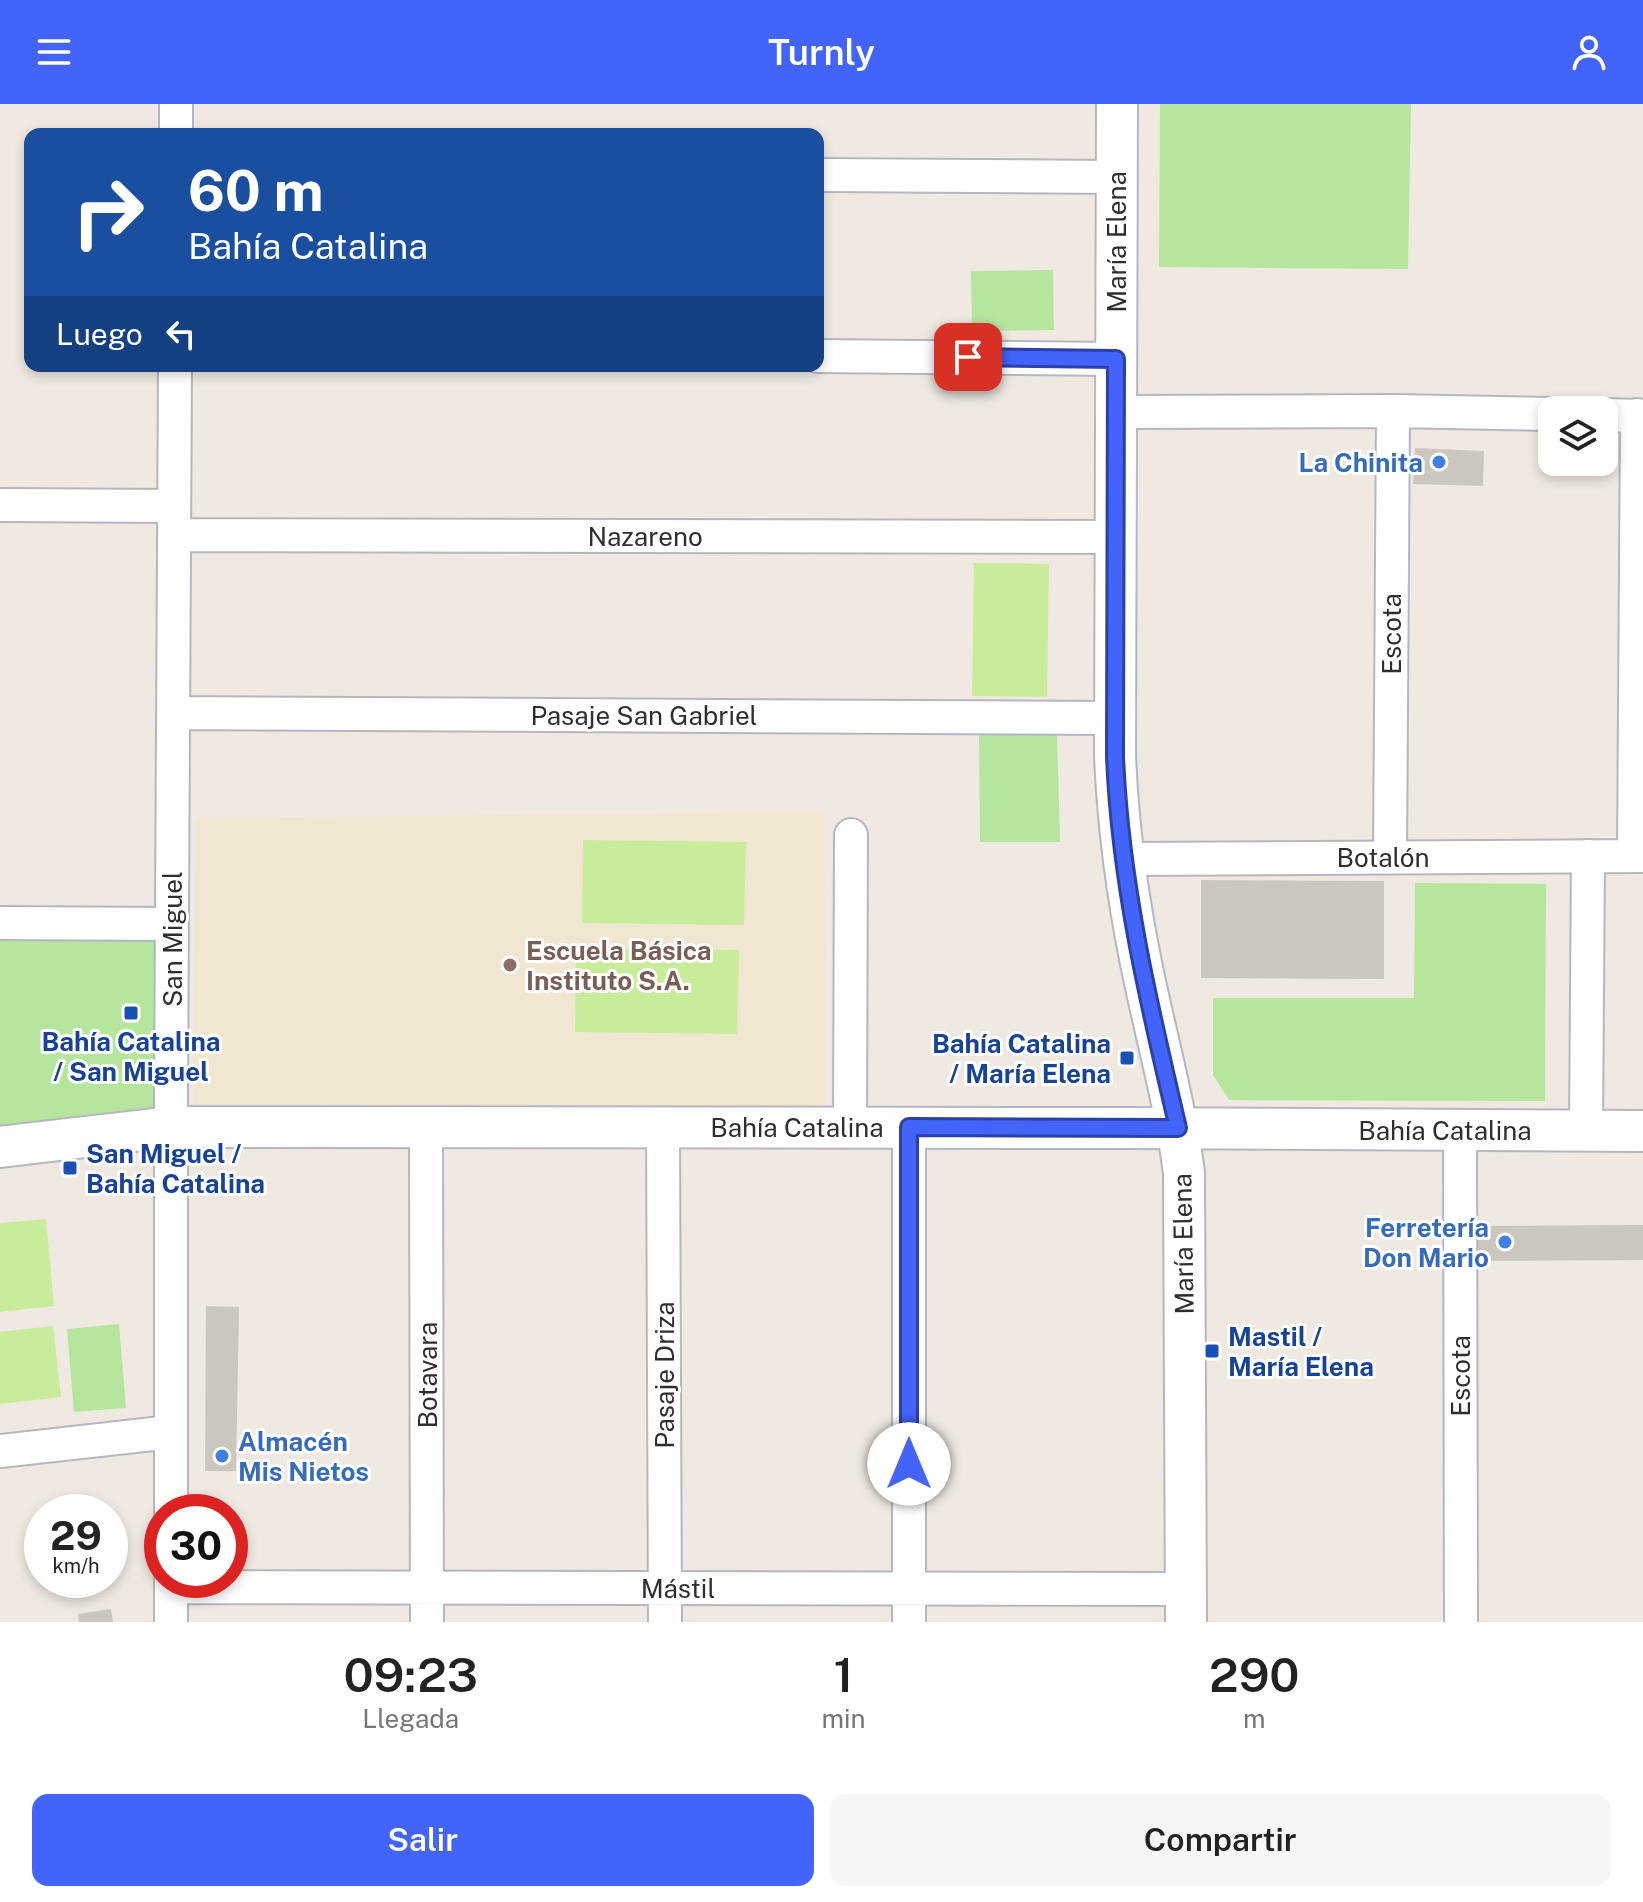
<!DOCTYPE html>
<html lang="es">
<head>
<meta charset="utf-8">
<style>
	:root { --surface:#fff; --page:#f6f6f6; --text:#222; --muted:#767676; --accent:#4264fb }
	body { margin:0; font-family:"Public Sans",sans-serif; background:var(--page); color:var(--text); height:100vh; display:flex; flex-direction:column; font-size:30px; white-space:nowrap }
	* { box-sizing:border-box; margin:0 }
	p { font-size:26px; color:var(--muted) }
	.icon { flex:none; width:44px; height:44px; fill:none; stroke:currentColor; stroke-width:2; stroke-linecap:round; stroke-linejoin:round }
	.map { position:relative; height:1518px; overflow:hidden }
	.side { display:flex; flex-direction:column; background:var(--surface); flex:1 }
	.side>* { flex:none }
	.top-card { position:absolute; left:24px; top:24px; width:800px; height:244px; border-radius:16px; box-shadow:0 4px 12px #0003; background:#1a4fa0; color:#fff; overflow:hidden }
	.controls { position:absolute; left:1538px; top:292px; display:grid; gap:16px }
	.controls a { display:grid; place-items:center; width:80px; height:80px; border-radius:16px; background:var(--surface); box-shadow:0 4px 12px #0003; font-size:40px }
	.speed { position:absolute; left:24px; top:1390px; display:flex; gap:16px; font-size:40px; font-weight:700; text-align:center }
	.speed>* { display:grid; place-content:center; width:104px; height:104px; border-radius:50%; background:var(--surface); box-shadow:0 4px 12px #0003; line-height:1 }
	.speed small { font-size:20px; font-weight:400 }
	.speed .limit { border:12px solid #d22; background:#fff; color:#111 }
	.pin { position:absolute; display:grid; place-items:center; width:68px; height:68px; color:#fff; margin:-34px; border-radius:16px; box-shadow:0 4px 12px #0006 }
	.me { position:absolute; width:88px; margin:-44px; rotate:0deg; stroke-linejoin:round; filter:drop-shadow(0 0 6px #0008) }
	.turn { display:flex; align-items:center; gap:28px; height:168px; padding:0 32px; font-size:36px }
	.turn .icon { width:104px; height:104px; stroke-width:2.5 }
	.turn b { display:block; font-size:56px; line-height:68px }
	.then { display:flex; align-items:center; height:76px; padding:0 32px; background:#0003; gap:16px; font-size:30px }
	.eta { display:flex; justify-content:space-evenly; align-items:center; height:136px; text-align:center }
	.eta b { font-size:48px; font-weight:600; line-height:56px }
	.primary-button { display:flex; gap:16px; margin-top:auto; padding:16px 32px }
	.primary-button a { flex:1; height:92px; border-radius:16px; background:var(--accent); color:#fff; font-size:32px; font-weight:600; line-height:92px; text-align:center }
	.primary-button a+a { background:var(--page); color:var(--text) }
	header { display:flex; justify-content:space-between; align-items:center; height:104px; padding:0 32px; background:var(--accent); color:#fff; font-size:36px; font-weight:600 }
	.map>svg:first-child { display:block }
</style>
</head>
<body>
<header><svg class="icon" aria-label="menu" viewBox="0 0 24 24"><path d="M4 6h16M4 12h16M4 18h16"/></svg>Turnly<svg class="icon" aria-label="person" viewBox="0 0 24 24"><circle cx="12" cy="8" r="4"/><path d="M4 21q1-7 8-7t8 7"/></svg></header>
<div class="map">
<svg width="1643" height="1518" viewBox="0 0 1643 1518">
	<rect width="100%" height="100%" fill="#efe9e1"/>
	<path fill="#f0e6d1" d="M824 708 826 1007H193L196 714Z"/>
	<path fill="#b6e59e" d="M1160 0H1411L1408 165 1159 163Z
		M1053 166 1054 226 972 227 971 167Z
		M979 631H1057L1060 738H980Z
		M1415 779 1546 780 1545 997 1229 996 1213 971V894H1414Z
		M155 829 159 1019 0 1022V831Z
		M119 1220 126 1304 74 1308 67 1225Z"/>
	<path fill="#c9ec9a" d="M974 459 1049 460 1047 593 972 592Z
		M583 736 746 738 744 821 582 819Z
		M576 844 739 846 737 930 575 928Z
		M46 1115 54 1202 0 1208V1119Z
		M53 1222 61 1293 0 1300V1228Z"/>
	<path fill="#cbc7bf" d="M1415 344 1484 347 1483 382 1413 380Z
		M1201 776 1384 777V875L1201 874Z
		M1643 1121V1156L1471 1157V1122Z
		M206 1202 239 1203 236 1367H205Z
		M111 1505 113 1518H79L78 1510Z"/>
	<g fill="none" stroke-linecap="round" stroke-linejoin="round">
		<g stroke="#b4b7c1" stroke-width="36">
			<path id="minor" d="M176 30V0
				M818 71 1117 73
				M818 252 1116 255
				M1116 308 1393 307 1552 310
				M1604 311 1643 312
				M0 401 174 402
				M174 431 1115 433
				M173 609 1115 614
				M1634 752 1637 311
				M1390 753 1393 307
				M1123 755 1643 752
				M0 819 172 820
				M426 1023 427 1518
				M663 1023 665 1518
				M850 1023 851 731
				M1460 1026 1461 1518
				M1586 1027 1588 752
				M0 1347 171 1328
				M171 1408V990L175 262
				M171 1476V1518
				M171 1483 1185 1485
				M909 1518V1023"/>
		</g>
		<g stroke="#b4b7c1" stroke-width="44">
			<path id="tertiary" d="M1117 0 1115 652C1118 722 1127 790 1141 859 1155 929 1175 998 1184 1069L1186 1518
				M0 1043 171 1023 1128 1024 1643 1027"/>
		</g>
		<use href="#minor" stroke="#fff" stroke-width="32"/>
		<use href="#tertiary" stroke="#fff" stroke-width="40"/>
	</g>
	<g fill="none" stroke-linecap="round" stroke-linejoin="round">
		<g stroke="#2b41a3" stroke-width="20">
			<path id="route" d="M909 1360V1023L1178 1024C1149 901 1120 779 1115 652L1116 255 968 253"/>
		</g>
		<use href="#route" stroke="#4264fb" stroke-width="14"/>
	</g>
	<g fill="#3f7fe0" stroke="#fff" stroke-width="3">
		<circle cx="1439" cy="358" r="8"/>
		<circle cx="1505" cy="1138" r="8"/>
		<circle cx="222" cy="1352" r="8"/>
	</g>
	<circle fill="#8d6e63" stroke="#fff" stroke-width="3" cx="510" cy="861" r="8"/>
	<g fill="#1a4fb4" stroke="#fff" stroke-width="3">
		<rect x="123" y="901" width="16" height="16" rx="4"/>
		<rect x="1119" y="946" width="16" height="16" rx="4"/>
		<rect x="62" y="1056" width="16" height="16" rx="4"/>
		<rect x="1204" y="1239" width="16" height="16" rx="4"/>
	</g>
	<g text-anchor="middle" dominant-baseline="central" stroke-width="6" stroke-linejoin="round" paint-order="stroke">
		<g font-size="26" fill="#2e2e2e" stroke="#fff">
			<text transform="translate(1116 138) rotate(-90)">María Elena</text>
			<text x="645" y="432">Nazareno</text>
			<text transform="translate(1391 530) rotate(-90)">Escota</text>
			<text x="644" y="611">Pasaje San Gabriel</text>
			<text x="1383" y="753">Botalón</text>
			<text transform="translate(172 835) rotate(-90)">San Miguel</text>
			<text x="797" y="1023">Bahía Catalina</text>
			<text x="1445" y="1026">Bahía Catalina</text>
			<text transform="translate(1183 1140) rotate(-91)">María Elena</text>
			<text transform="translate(427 1271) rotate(-90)">Botavara</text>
			<text transform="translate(664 1271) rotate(-90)">Pasaje Driza</text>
			<text transform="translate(1460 1272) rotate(-90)">Escota</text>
			<text x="678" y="1484">Mástil</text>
		</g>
		<g font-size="26" font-weight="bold" fill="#366cbe" stroke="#fff" text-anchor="end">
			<text x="1423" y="358">La Chinita</text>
			<text x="1489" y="1123">Ferretería<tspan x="1489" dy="30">Don Mario</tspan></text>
			<text x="238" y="1337" text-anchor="start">Almacén<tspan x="238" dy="30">Mis Nietos</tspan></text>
		</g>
		<g font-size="26" font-weight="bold" fill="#785e54" stroke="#fff" text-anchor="start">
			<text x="526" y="846">Escuela Básica<tspan x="526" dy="30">Instituto S.A.</tspan></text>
		</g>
		<g font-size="26" font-weight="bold" fill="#164399" stroke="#fff" text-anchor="start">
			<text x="131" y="937" text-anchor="middle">Bahía Catalina<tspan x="131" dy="30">/ San Miguel</tspan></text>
			<text x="1111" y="939" text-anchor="end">Bahía Catalina<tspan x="1111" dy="30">/ María Elena</tspan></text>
			<text x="86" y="1049">San Miguel /<tspan x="86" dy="30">Bahía Catalina</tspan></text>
			<text x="1228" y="1232">Mastil /<tspan x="1228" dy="30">María Elena</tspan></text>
		</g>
	</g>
</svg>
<div class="controls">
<a><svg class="icon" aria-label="layers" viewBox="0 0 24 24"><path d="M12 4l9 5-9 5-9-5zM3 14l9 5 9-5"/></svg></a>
</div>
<div class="speed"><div>29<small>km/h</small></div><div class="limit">30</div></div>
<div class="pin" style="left:968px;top:253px;background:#d93025"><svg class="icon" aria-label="arrive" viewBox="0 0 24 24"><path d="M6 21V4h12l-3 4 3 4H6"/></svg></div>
<svg class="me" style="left:909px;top:1360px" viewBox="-20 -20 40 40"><circle r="19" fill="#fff"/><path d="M0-13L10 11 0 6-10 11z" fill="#4264fb"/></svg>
<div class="top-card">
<div class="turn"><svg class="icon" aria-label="right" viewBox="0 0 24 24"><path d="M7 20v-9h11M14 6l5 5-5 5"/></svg><div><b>60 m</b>Bahía Catalina</div></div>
<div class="then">Luego<svg class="icon" aria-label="left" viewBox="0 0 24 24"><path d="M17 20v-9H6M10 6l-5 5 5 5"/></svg></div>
</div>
</div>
<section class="side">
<div class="eta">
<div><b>09:23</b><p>Llegada</p></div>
<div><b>1</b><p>min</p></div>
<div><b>290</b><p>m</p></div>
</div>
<div class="primary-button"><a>Salir</a><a>Compartir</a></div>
</section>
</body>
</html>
